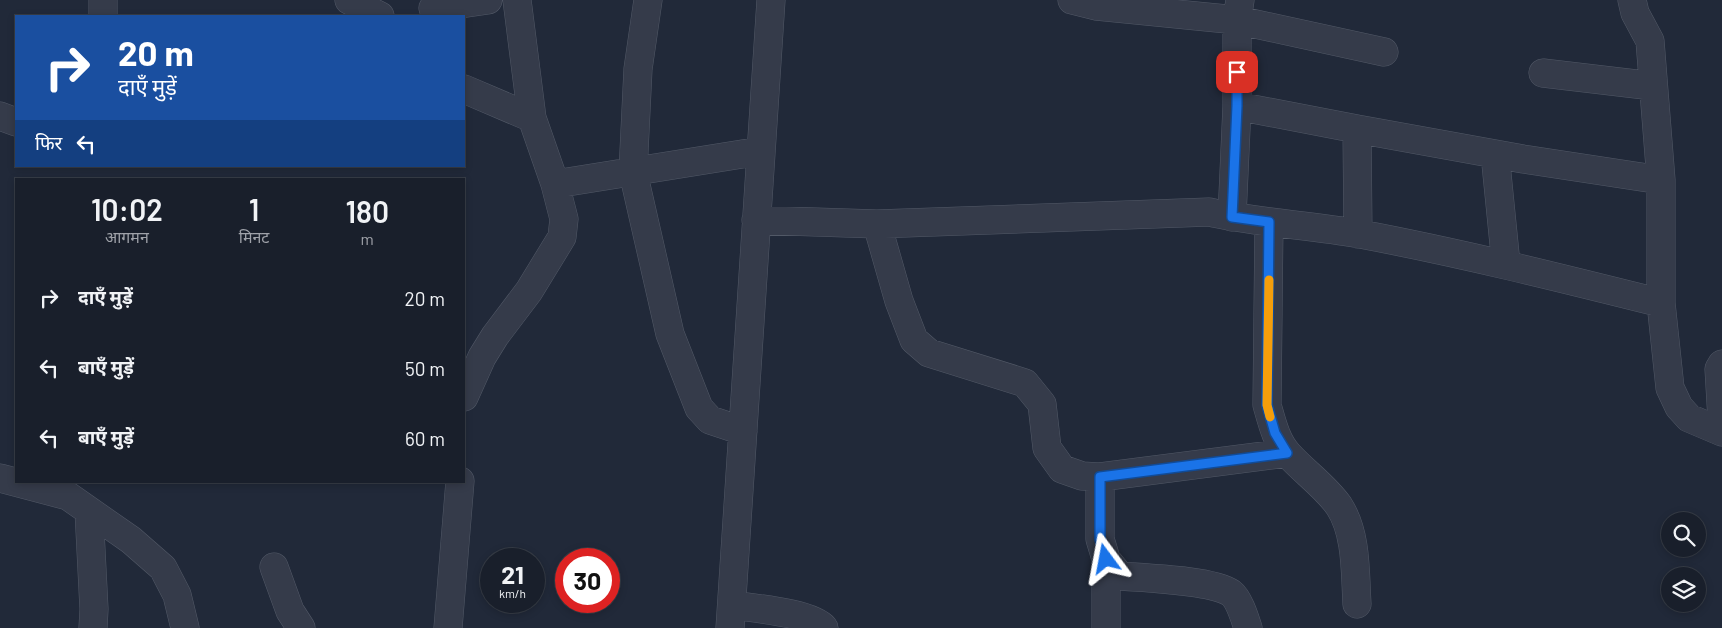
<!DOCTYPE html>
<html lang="hi">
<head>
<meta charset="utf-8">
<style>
	:root { --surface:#191f2b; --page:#262c37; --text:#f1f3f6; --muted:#9fa2a9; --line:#373d47 }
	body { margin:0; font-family:Barlow,"Noto Sans Devanagari",sans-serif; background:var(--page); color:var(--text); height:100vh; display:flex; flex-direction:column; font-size:19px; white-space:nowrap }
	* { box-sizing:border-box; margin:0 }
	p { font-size:16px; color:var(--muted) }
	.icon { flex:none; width:28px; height:28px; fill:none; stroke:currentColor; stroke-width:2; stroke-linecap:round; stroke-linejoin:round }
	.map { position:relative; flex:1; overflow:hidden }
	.details { position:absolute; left:15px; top:178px; width:450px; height:305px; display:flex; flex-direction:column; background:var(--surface); border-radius:0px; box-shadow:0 2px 8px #0003,0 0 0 1px var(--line) }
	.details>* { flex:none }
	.banner { position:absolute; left:15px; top:15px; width:450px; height:152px; border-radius:0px; box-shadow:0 2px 8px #0003,0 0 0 1px var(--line); background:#1a4fa0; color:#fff; overflow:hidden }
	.fabs { position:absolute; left:1661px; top:512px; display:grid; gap:10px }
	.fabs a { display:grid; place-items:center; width:45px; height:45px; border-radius:50%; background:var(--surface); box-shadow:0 2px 8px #0003,0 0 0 1px var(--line); font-size:25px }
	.speed { position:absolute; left:480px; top:548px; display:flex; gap:10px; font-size:25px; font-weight:700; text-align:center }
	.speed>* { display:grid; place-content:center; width:65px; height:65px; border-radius:50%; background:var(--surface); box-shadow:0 2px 8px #0003,0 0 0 1px var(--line); line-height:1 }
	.speed small { font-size:12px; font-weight:400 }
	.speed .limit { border:8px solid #d22; background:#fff; color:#111 }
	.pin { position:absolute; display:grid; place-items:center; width:42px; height:42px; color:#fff; margin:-21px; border-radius:10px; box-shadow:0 2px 8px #0006 }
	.me { position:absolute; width:55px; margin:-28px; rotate:347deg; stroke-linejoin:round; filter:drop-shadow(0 0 4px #0008) }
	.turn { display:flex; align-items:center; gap:18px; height:105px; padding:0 20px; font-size:22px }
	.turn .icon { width:65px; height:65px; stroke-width:2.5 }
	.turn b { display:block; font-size:35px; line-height:42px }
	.then { display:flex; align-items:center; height:48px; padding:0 20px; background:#0003; gap:10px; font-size:19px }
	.eta { display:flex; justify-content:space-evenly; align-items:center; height:85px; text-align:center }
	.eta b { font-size:30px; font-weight:600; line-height:35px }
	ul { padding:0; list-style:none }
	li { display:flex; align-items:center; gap:15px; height:70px; padding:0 20px }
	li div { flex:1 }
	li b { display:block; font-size:19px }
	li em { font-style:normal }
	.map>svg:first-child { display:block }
</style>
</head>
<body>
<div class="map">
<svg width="1722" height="628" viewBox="0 0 1722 628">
	<rect width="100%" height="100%" fill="#212939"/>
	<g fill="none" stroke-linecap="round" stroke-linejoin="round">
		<g stroke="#525967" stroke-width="29">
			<path id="minor" d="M349 0 380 16
				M517 0 532 118
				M648 0 638 69 633 172 670 334 699 408 710 420 743 431
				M1072 0 1096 6 1237 20 1384 52
				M1632 0 1635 13 1650 41 1661 180V303L1670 388 1679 407 1689 418 1722 432
				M433 8 488 0
				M103 16V0
				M1543 73 1653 86
				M464 89 532 118 555 184 761 151
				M1237 106 1357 129
				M0 116 16 122
				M1495 154 1506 264
				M1232 217 1237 106V20L1240 0
				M756 220 877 224
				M1269 222 1267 405C1272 422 1276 441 1288 454 1303 471 1326 487 1339 506 1357 534 1355 572 1357 604
				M1358 234 1357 129 1523 159 1661 180
				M1722 364 1719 369 1722 420
				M464 397 482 357 495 336 529 291 562 237 564 219 555 184
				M1287 453 1100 477 1082 476 1062 469 1047 448 1042 404 1025 383 929 353 914 340 899 301 877 224 1209 212C1259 223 1310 225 1360 234 1461 253 1561 278 1661 303
				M1100 477V539L1106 559 1120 576C1146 578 1212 580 1231 593 1239 599 1245 619 1248 628
				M0 478 68 496 131 540 163 568 177 595 185 628
				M89 511 94 609 93 628
				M274 567 290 611 301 628
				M732 605C752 608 812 613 824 628
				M448 628 460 481
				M730 628 771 0
				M1106 628V559"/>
		</g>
		<use href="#minor" stroke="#353b4a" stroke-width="28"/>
	</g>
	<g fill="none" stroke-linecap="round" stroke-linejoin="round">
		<g stroke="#114b97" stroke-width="12">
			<path id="route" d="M1106 559 1100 539V477L1287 453 1275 433 1267 405 1269 222 1232 217 1237 106V72"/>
		</g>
		<use href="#route" stroke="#1a73e8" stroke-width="9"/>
		<path stroke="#f59e0b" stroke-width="9" d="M1269 280 1267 405 1270 417"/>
	</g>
</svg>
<div class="fabs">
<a><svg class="icon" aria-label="search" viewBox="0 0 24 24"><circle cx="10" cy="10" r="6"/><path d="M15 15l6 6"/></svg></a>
<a><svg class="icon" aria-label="layers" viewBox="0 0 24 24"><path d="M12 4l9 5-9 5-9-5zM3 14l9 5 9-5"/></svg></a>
</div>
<div class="speed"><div>21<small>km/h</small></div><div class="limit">30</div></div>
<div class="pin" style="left:1237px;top:72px;background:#d93025"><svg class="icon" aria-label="arrive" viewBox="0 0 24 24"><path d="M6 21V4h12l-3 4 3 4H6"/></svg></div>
<svg class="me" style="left:1106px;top:559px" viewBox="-20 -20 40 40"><path d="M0-17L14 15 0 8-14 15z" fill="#1a73e8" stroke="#fff" stroke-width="4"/></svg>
<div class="banner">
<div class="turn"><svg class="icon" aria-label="right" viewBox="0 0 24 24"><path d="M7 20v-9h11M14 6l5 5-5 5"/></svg><div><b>20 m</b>दाएँ मुड़ें</div></div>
<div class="then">फिर<svg class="icon" aria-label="left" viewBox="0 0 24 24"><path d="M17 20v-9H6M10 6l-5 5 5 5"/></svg></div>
</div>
<section class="details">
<div class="eta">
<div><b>10:02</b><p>आगमन</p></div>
<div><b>1</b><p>मिनट</p></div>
<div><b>180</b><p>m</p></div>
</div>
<ul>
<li><svg class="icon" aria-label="right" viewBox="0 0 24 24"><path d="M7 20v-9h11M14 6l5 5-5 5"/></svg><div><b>दाएँ मुड़ें</b></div><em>20 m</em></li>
<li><svg class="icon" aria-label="left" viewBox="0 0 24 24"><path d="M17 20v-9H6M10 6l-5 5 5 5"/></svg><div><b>बाएँ मुड़ें</b></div><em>50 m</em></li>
<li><svg class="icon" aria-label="left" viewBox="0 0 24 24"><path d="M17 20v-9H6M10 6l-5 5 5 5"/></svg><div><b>बाएँ मुड़ें</b></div><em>60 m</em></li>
</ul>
</section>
</div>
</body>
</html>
